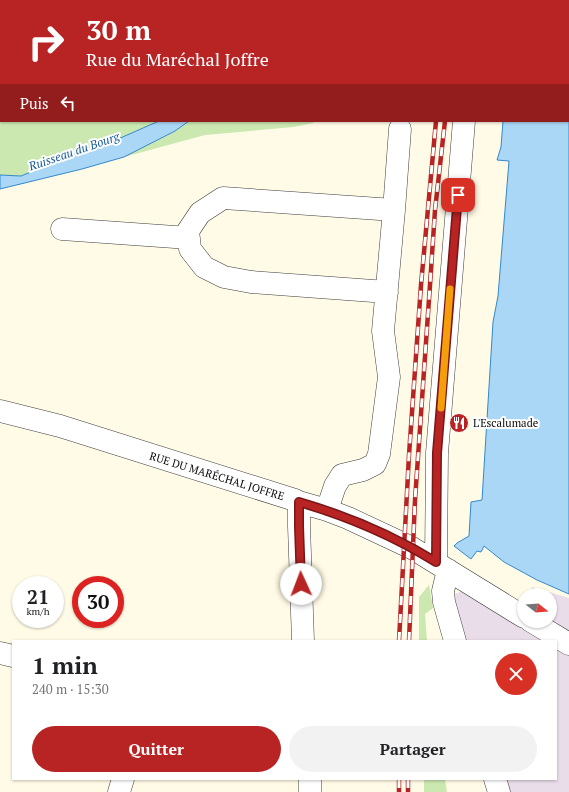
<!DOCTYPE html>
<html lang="fr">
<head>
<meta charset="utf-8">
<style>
	:root { --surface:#fff; --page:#f2f2f2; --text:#202124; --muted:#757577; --accent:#b82324 }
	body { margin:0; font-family:"PT Serif",serif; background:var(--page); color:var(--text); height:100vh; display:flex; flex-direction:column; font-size:15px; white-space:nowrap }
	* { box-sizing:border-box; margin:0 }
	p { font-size:13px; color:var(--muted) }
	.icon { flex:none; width:22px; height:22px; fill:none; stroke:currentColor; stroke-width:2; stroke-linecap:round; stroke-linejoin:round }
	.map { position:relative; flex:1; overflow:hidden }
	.details { position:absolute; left:12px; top:640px; width:545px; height:140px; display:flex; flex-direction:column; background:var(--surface); border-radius:0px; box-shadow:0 1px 3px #0004 }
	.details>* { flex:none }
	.banner { position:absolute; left:0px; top:0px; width:569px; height:122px; box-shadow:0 1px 3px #0004; background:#b82324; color:#fff; overflow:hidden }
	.needle { width:26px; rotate:107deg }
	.buttons { position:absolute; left:517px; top:588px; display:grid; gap:8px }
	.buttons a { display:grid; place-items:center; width:40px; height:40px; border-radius:50%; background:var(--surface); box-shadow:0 1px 3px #0004; font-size:20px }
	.speed { position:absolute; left:12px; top:576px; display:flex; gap:8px; font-size:20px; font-weight:700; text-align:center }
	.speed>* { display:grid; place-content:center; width:52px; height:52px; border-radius:50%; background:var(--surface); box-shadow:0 1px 3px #0004; line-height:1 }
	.speed small { font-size:10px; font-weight:400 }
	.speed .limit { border:6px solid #d22; background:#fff; color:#111 }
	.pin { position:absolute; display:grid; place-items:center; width:34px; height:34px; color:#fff; margin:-17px; border-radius:8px; box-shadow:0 2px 6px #0006 }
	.me { position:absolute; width:44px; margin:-22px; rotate:358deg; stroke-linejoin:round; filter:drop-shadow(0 0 3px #0008) }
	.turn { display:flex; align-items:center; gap:14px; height:84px; padding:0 20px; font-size:18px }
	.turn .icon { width:52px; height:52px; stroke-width:2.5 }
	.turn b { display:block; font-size:28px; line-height:34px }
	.then { display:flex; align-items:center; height:38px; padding:0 20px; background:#0003; gap:8px; font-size:15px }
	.round { display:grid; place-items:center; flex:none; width:42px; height:42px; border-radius:21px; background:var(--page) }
	.overview { display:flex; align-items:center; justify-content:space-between; height:68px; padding:0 20px }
	h1 { font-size:24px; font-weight:700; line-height:30px }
	.button { display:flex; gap:8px; margin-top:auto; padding:8px 20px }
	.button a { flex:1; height:46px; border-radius:24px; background:var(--accent); color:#fff; font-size:16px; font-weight:700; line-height:46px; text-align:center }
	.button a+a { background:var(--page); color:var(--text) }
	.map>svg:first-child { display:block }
</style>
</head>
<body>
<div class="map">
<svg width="569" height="792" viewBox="0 0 569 792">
	<rect width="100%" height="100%" fill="#fffbe6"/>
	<path fill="#e8dde9" d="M532 587 569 598V792H507L503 779H556V641H461L452 602 455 594 465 590 514 619 524 603V621H550V595H529Z"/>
	<path fill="#cbe8b1" d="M0 45H1V121H159L93 150 75 154 21 176 0 175Z
		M189 121H315L313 123 294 127 205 135 124 157 175 131Z
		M429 585 433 608 425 614 427 641H419V597Z
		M424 779H445L447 792H424Z"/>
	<path fill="#d1deba" d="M26 0H324V1H26Z"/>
	<path fill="#abd7f6" stroke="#3289cd" d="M568 120H569V594L537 580 504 562 484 546 481 552 477 551 471 559 454 546 457 543 469 536 471 502 482 500 493 322 498 296 509 161 497 160 501 147 503 121H568Z
		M159 121H189L175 131 124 157 82 169 0 189V175L21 176 75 154 93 150Z"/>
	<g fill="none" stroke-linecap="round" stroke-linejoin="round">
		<g stroke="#3c3c3c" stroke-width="23">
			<path id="minor" d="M481 1V0
				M62 229 189 238
				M387 292 251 282 224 277 204 267 190 249 188 231 200 213 223 198 394 210
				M0 411 60 426 295 500 299 502 327 510 348 518 412 548 524 617
				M299 502V526L303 641
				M327 510 335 486 342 475 363 470 375 464 379 454 389 377 383 331 394 210 400 129
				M436 562 437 453 464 121
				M448 570 443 591 444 602 455 641
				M531 621 569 644
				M0 653 13 656
				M310 779V792
				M495 779 499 792
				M119 792 123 779"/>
		</g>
		<use href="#minor" stroke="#fff" stroke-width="22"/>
		<g stroke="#b82324" stroke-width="4.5">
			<path id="rail" d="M453 1V0
				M462 1V0
				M399 641 409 455 421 285 436 121
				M409 641 415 500 430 285 435 210 445 121
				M399 779V792
				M408 779V792"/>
		</g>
		<use href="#rail" stroke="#fff" stroke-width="3" stroke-dasharray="9" stroke-linecap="butt"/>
	</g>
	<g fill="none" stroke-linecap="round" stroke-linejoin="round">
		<g stroke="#781717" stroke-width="10">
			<path id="route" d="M301 584 299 526V502C347 516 394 536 436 562L437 453 458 195"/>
		</g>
		<use href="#route" stroke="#b82324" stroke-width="7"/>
		<path stroke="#f59e0b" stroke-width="7" d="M441 408 450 289"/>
	</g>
	<defs>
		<g id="restaurant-disc" transform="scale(1)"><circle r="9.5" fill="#b82324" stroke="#fff"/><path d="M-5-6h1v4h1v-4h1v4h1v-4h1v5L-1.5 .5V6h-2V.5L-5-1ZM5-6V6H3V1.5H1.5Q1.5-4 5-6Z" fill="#fff"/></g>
	</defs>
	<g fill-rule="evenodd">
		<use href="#restaurant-disc" x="459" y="423"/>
	</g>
	<g text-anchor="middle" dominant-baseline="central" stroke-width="4" stroke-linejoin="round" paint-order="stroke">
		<g font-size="11" fill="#090909" stroke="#fff" text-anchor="start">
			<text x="473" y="423">L'Escalumade</text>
		</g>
		<g font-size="11" fill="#090909" stroke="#fff">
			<text transform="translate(217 476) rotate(17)">RUE DU MARÉCHAL JOFFRE</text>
		</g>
		<g font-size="12" font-style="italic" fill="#155a99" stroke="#fff">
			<text transform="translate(74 151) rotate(-19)">Ruisseau du Bourg</text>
		</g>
	</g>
</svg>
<div class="buttons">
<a><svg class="needle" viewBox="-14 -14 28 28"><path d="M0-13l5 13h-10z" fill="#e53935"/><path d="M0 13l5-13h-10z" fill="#757577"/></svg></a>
</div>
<div class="speed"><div>21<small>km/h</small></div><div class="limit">30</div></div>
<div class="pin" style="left:458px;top:195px;background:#d93025"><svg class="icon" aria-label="arrive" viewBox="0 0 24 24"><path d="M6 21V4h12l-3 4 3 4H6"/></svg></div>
<svg class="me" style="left:301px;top:584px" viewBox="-20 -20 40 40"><circle r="19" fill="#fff"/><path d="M0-13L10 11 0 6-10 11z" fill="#b82324"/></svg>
<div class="banner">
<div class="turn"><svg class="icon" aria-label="right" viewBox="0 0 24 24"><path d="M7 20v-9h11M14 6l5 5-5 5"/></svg><div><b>30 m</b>Rue du Maréchal Joffre</div></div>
<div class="then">Puis<svg class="icon" aria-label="left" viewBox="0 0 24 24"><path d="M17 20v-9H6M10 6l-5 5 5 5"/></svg></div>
</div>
<section class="details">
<div class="overview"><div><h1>1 min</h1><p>240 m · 15:30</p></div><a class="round" style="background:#d93025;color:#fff"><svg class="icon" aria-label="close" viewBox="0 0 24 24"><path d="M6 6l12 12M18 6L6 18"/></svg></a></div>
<div class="button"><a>Quitter</a><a>Partager</a></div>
</section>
</div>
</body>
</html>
